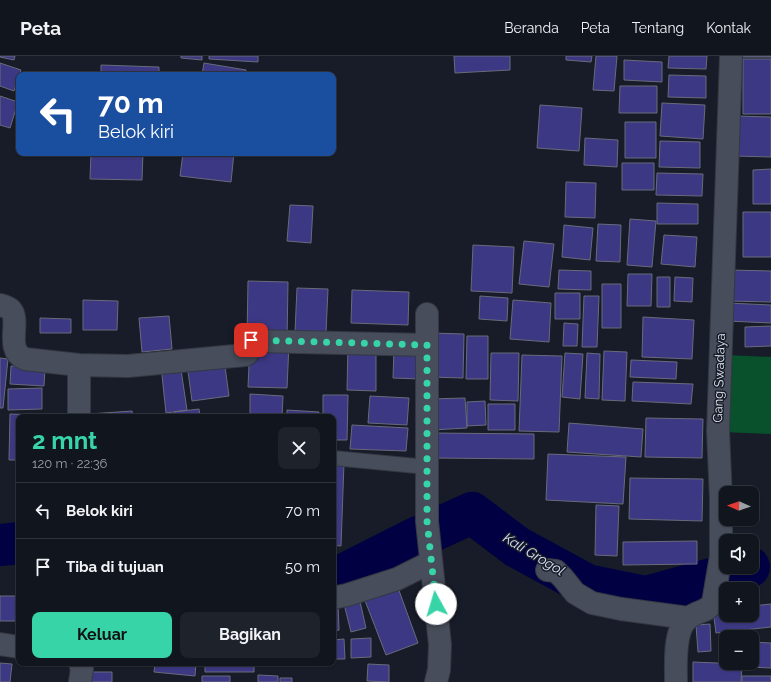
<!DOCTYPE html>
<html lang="id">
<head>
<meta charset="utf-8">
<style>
	:root { --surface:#11151e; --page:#1e222b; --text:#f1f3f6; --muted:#9c9fa4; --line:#30343c; --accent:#36d4a6 }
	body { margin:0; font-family:Raleway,sans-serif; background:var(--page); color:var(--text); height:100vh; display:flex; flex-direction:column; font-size:15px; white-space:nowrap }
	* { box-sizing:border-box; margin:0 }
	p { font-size:13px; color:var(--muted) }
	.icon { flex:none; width:22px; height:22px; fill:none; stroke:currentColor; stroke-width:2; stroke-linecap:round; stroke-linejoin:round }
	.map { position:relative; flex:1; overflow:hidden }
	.details { position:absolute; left:16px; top:358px; width:320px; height:252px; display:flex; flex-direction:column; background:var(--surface); border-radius:8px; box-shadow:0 1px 3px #0004,0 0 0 1px var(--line) }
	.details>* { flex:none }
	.hud { position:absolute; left:16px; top:16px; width:320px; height:84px; border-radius:8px; box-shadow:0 1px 3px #0004,0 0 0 1px var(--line); background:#1a4fa0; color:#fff; overflow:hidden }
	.needle { width:26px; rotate:272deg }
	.buttons { position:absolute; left:719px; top:430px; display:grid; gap:8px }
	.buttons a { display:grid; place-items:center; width:40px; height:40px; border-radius:8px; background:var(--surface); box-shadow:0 1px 3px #0004,0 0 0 1px var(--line); font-size:20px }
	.pin { position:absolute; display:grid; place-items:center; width:34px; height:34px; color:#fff; margin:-17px; border-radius:8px; box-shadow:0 2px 6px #0006 }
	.me { position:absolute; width:44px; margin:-22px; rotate:354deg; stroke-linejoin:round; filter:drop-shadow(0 0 3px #0008) }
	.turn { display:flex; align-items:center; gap:14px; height:84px; padding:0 16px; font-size:18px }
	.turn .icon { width:52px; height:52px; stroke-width:2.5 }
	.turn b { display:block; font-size:28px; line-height:34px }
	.round { display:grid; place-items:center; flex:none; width:42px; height:42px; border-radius:8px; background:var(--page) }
	.summary { display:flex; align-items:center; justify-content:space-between; height:68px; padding:0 16px }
	h1 { font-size:24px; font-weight:700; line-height:30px; color:var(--accent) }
	.cta { display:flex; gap:8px; margin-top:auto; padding:8px 16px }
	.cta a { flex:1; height:46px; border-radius:8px; background:var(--accent); color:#111; font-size:16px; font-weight:700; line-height:46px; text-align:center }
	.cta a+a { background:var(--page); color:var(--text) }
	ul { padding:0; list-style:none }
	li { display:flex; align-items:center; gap:12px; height:56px; padding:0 16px; border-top:1px solid var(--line) }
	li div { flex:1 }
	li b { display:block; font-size:15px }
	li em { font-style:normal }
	header { display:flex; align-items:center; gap:24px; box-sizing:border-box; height:56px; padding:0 20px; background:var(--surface); border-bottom:1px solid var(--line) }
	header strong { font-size:19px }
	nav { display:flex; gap:22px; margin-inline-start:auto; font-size:14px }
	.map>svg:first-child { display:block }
</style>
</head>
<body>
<header>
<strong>Peta</strong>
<nav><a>Beranda</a><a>Peta</a><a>Tentang</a><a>Kontak</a></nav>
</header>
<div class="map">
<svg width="771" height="626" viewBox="0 0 771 626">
	<rect width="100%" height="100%" fill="#171c28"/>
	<path fill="#08512c" d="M725 299 771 301V378L722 376Z"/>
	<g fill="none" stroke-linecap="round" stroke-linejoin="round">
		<path stroke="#000042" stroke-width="42" d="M0 489 19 487
			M333 522 339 521 412 484 472 457 517 491 587 529 646 541 715 522 749 511"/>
	</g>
	<path fill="#3d3883" stroke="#696a7a" d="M0 0H15L14 4 0 1Z
		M181 0H202V4L181 2Z
		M209 0H258V6L209 3Z
		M454 0H510V14L455 17Z
		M566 0H592L591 6 566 4Z
		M596 0H617L614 35 593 34Z
		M669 0H707L706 13 668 12Z
		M738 0H771V1H738Z
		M743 3H771V58H743Z
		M624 4 662 6V26L624 24Z
		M0 7 21 14 14 35 0 30Z
		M204 7 246 14V19H202Z
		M101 9 159 11V19H101Z
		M669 19 706 20V42L668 41Z
		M620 30H657V57H619Z
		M0 40 18 46 10 72 0 69Z
		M662 47 705 49 703 83 660 80Z
		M540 49 582 52 579 95 537 92Z
		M735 60 771 61V101L734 100Z
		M625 66H656V102H625Z
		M585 82 618 84 617 111 584 109Z
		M660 85 700 86V112L659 111Z
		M91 97H143L142 124 90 123Z
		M183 97H234L231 126 180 120Z
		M622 107H654V134H622Z
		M771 113V148H753V114Z
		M657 117 703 118 702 140 656 139Z
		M566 126 596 127 595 162 565 161Z
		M657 147 698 148V168H657Z
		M290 149 313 150 311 187 287 185Z
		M743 156H771V201H743Z
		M630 163 656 165 652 211 627 209Z
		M598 168 621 169 620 206 596 205Z
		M564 169 593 172 590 204 562 201Z
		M664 179 697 181 695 211 661 208Z
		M524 185 554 188 549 231 519 228Z
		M473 189 514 191 512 237 471 235Z
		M559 214 591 215V234L558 233Z
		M730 214 771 215V246L729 245Z
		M628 218H652L651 250H627Z
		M657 221H670V251H657Z
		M675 221 693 222 692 246 674 245Z
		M248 225 288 226 287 284 247 283Z
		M602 228H621V272H602Z
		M297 232 328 233 326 277 295 276Z
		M352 234 409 236 408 269 351 267Z
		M555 237H580V263H555Z
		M480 240 508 242 507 265 479 263Z
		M584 240H599L597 291H582Z
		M83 244 118 245 117 274H83Z
		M513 244 551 247 549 286 510 283Z
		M728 247 771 249V267L727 265Z
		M169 260 172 293 142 296 139 262Z
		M643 261 694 264 692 303 642 301Z
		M40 262 71 263V277H40Z
		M564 267 578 268 577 290H563Z
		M771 270V290L745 291V271Z
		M431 277 464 278 463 322 429 321Z
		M467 280H488V323H466Z
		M250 287 289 288 287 332 248 331Z
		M348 288H376V335L347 334Z
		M394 293H420V323L393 322Z
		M604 295 627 296 625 345 602 344Z
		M491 297H519L518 345 490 344Z
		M565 297 583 298 580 343 562 341Z
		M587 297 600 298 599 343 585 342Z
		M522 299 562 300 559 376 519 375Z
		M0 302 8 303 3 352H0Z
		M224 303 229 340 192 345 187 308Z
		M631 304 677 306 676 323 630 321Z
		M180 307 187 354 166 357 161 310Z
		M11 310 45 312 44 330 10 328Z
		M633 326 693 328 691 348 632 345Z
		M42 332V353L8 354V333Z
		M250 338 283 340 282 361H250Z
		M323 339H348L347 384H333V361H323Z
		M370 340 409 342 407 369 368 367Z
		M465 342 467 372 432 374 430 343Z
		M485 345 486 369 467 370V346Z
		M488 348H515V374H488Z
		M199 353 200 361H175L174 356Z
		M287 354 319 356 318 361H287Z
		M132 355 133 361H89V358Z
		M10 358 53 359V361H19V404H9Z
		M646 362 703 363 702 402 645 401Z
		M569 367 643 373 641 401 567 396Z
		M352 369 408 372 406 395 350 393Z
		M433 377 534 378V403L433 402Z
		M548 398 626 401 623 448 546 444Z
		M333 407H344L341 490 333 489Z
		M17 412H19V464H18Z
		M630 422 703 423 702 465 629 463Z
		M596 449 619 450 617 500 595 499Z
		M697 485V508L623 509V486Z
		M397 529 418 587 386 599 364 542Z
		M0 540H19V565H0Z
		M359 541 366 572 351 576 343 544Z
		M333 547H338L339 574 333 575Z
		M771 548V571L716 577 713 554 726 553V559H752V550Z
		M710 568 711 595 698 596 696 569Z
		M371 582V601L351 602V583Z
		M344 583 345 603H333V584Z
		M752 586 771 587V612L748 611V607H752Z
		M693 606 742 608 741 626H693Z
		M0 607 12 608 10 626H0Z
		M155 607H196L195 620 154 616Z
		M205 607H254V616H205Z
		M265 607H288V610L265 609Z
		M368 608 389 609V626L367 625Z
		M91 616H112V626H91Z
		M258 619 278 620V626H258Z
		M202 620H230V626H202Z
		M742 620H771V626H742Z
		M280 622H292V626H280Z"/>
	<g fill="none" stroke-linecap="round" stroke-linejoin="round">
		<g stroke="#353842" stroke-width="16">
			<path id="lane" d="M333 402 427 411"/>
		</g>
		<g stroke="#353842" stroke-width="24">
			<path id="street" d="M0 249C4 250 8 251 11 254 21 266 4 294 25 303L79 309
				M427 258V465L440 589 439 614 436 626
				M79 361V309L128 310 245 299 247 298 248 288 251 285 427 289
				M547 514 556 515 563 522 575 537 592 547 621 553 688 562
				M333 542 347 539 397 523 431 506
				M0 588 19 591
				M80 626 82 613 80 607
				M676 626C676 609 673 571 690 561 698 555 707 556 713 547L721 500V443L718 375 731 0"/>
		</g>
		<use href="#lane" stroke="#474d5b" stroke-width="14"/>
		<use href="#street" stroke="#474d5b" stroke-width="22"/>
	</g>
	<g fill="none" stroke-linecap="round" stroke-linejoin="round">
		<path stroke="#36d4a6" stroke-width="7" stroke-dasharray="0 12.6" d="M251 284 427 289V465L436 548"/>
	</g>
	<g text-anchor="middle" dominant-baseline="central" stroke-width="3" stroke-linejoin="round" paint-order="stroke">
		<g font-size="13" fill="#e4e8f1" stroke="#171c28">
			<text transform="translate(719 322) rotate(-88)">Gang Swadaya</text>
		</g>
		<g font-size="14" font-style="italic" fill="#d8e3f8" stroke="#171c28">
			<text transform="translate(534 498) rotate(31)">Kali Grogol</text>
		</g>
	</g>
</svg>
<div class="buttons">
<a><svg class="needle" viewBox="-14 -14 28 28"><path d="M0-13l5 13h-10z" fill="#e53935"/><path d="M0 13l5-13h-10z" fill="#9c9fa4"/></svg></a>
<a><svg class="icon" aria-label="sound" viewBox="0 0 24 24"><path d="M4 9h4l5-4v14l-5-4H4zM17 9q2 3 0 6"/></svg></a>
<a>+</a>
<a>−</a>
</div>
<div class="pin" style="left:251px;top:284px;background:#d93025"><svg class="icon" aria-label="arrive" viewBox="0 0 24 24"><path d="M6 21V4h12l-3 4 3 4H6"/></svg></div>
<svg class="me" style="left:436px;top:548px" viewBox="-20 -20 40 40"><circle r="19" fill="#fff"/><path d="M0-13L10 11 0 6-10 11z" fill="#36d4a6"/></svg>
<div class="hud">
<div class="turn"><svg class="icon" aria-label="left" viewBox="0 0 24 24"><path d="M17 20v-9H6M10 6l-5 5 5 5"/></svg><div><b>70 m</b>Belok kiri</div></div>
</div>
<section class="details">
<div class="summary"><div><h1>2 mnt</h1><p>120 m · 22:36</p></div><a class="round"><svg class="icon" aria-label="close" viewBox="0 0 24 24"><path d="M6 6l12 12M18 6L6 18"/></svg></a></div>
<ul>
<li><svg class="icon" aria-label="left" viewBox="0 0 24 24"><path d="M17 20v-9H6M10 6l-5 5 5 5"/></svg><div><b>Belok kiri</b></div><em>70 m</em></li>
<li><svg class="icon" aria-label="arrive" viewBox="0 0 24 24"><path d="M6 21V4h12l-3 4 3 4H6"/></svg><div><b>Tiba di tujuan</b></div><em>50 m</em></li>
</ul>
<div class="cta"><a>Keluar</a><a>Bagikan</a></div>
</section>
</div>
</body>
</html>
